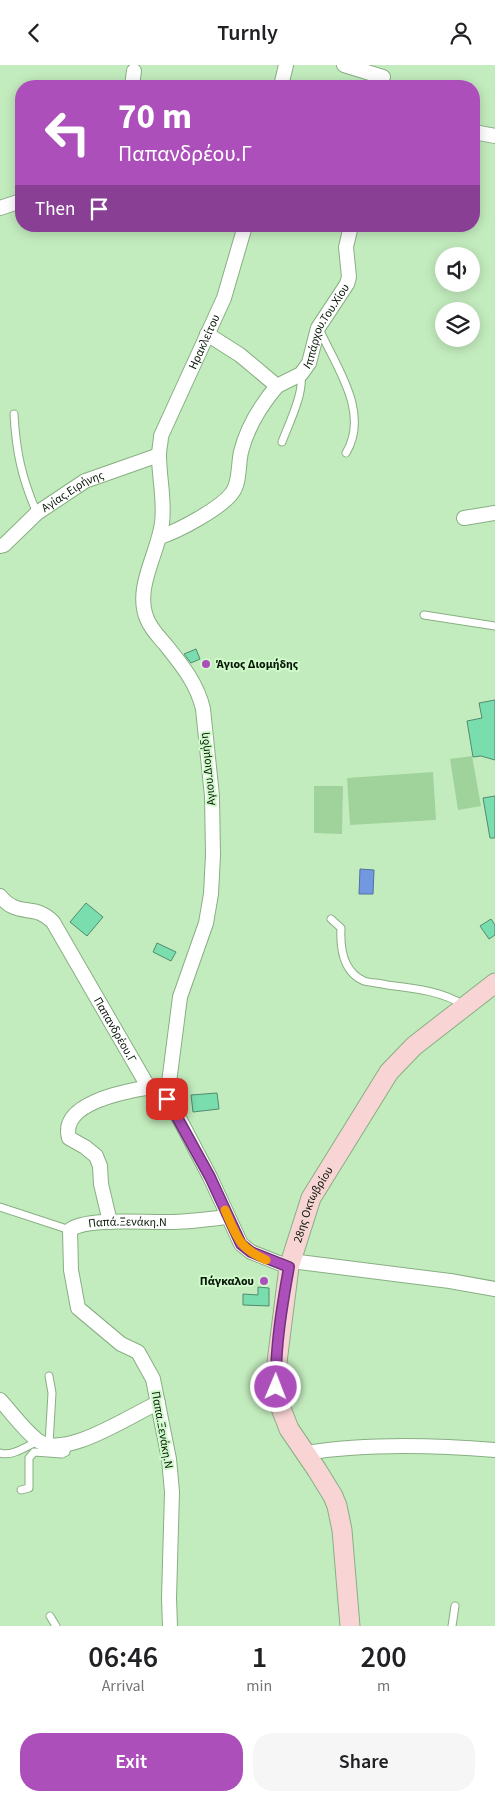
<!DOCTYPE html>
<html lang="en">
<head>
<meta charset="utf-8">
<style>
	:root { --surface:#fff; --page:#f6f6f6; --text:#202124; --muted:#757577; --accent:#ac4fba }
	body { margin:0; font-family:"Source Sans 3",sans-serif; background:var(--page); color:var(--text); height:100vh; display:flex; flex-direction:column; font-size:19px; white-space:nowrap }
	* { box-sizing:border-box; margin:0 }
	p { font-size:16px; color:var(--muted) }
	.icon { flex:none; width:28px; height:28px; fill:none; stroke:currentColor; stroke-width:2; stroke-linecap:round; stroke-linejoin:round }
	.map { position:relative; height:1561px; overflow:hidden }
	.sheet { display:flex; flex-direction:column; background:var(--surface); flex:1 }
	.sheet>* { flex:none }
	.hud { position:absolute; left:15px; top:15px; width:465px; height:152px; border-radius:20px; box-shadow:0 2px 12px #0003; background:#ac4fba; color:#fff; overflow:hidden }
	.controls { position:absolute; left:435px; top:182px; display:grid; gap:10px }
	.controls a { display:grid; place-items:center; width:45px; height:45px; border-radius:50%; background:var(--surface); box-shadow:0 2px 12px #0003; font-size:25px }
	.pin { position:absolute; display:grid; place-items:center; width:42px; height:42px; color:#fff; margin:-21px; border-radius:10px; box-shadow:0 2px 8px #0006 }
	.me { position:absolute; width:55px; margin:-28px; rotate:1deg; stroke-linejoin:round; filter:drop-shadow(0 0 4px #0008) }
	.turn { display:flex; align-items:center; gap:18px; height:105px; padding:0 20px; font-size:22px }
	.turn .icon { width:65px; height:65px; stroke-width:2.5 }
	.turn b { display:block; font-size:35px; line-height:42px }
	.then { display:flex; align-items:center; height:48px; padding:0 20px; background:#0003; gap:10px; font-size:19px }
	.eta { display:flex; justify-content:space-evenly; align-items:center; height:85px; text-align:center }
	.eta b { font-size:30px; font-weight:600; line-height:35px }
	.action { display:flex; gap:10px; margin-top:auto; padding:10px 20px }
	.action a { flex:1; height:58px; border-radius:20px; background:var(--accent); color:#fff; font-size:20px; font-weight:600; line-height:58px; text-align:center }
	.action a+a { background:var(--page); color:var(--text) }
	header { display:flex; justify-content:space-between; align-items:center; height:65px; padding:0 20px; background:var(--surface); font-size:22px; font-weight:600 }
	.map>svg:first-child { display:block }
</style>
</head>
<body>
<header><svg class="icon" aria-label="back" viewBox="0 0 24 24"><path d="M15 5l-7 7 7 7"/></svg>Turnly<svg class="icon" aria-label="person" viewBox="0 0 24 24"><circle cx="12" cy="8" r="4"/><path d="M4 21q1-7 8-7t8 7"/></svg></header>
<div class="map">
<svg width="495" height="1561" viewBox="0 0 495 1561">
	<rect width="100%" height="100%" fill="#c3ecbe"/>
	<path fill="#a0d39b" d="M472 691 481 741 458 745 450 694Z
		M433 707 436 755 350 760 347 713Z
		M314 721H343L342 769 314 768Z"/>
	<path fill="#7298e0" stroke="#52719f" d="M360 804 374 805 373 829H359Z"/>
	<path fill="#7addae" stroke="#508b6f" d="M196 584 200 594 191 598 184 589Z
		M495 635V695L481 691 473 692 467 656 482 653 479 638Z
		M495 731V773H490L483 733Z
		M86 838 103 852 87 871 70 857Z
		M491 854 495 860V870L489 874 480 861Z
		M157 878 176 887 171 896 153 887Z
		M217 1028 219 1044 193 1047 191 1030Z
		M258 1222 269 1223V1241L243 1240V1229L258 1230Z"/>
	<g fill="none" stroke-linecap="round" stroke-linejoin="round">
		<g stroke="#88af83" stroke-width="9">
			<path id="lane" d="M320 266C337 303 370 348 346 388
				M14 349C16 387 22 414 37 448
				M282 377C289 358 304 329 301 309
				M424 550 495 561
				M331 854 341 863C340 882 343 907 364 916 371 918 380 918 387 920 412 923 443 926 465 941
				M0 1142 70 1165
				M49 1379 52 1328 49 1311
				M0 1388C12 1392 27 1381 38 1376
				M21 1425 29 1423V1393L34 1387 62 1389 66 1387 67 1380
				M50 1551 56 1561
				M452 1561 455 1541"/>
		</g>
		<g stroke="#88af83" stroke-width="16">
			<g id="street">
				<path d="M344 0 383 12"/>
				<path d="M132 21 134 6"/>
				<path d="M281 21 286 0"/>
				<path d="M474 67 495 71"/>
				<path d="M0 143 21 136"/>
				<path id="s1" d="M207 269 240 290 277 321 301 309 309 298 318 263 347 219 349 212 346 182 351 161"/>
				<path d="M464 453 495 448"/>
				<path d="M160 472C178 466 220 444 232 428 240 418 238 400 241 387 247 362 261 340 277 321"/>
				<path id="s2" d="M0 481 4 480 37 448 85 416 159 390"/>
				<path id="s3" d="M0 831C19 854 34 837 53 857L146 1018 167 1033 180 1055 210 1112 241 1179 251 1187 289 1202"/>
				<path id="s4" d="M167 1033 180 932 206 858 211 829 213 790 212 731 203 644C197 618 181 599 165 579 158 571 151 564 147 554 134 523 158 489 162 458 165 435 159 413 159 390 159 384 161 377 161 371L224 233 245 161"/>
				<path d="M110 1157 101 1119 100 1101 96 1091 85 1082 69 1073C59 1038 126 1026 151 1022"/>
				<path d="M291 1196 450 1216 495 1224"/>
				<path d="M0 1335C12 1348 23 1364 37 1375 64 1396 130 1350 158 1338"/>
				<path d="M306 1388C368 1378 433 1380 495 1385"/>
				<path id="s5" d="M170 1561 169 1533 172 1427 169 1394 153 1314 138 1287 121 1279 78 1243 71 1205 70 1165C87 1152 147 1158 170 1157 189 1157 209 1154 228 1152"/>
			</g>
		</g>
		<g stroke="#88af83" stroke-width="21">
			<g id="secondary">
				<path id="s6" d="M350 1561 342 1465 337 1441 333 1431 317 1405 289 1364 277 1333 276 1305 289 1202 311 1133 389 1007 414 981 495 918"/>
			</g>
		</g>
		<use href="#lane" stroke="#fff" stroke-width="7"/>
		<use href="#street" stroke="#fff" stroke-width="14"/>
		<use href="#secondary" stroke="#f8d4d4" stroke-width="19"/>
	</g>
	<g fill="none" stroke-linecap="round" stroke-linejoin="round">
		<g stroke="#703379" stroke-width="12">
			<path id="route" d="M167 1034 210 1112 241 1179 251 1187 289 1202C282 1241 275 1282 276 1322"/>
		</g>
		<use href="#route" stroke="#ac4fba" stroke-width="9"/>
		<path stroke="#f59e0b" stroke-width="9" d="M225 1145C237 1172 238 1182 266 1195"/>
	</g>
	<g fill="#ac4fba" stroke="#d0facb" stroke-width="2">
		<circle cx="206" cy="599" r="5"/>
		<circle cx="264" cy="1216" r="5"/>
	</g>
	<g text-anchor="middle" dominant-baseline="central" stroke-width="4" stroke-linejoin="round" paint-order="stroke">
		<g font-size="12" fill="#071606" stroke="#d0facb">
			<text stroke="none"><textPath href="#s1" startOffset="169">Ιππάρχου.Του.Χίου</textPath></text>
			<text stroke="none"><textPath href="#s4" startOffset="792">Ηρακλείτου</textPath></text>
			<text stroke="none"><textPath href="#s2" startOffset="92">Αγίας.Ειρήνης</textPath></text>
			<text transform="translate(208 704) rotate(-96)">Αγιου.Διομήδη</text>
			<text stroke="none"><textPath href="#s3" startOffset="185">Παπανδρέου.Γ</textPath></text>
			<text stroke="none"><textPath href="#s6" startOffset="444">28ης Οκτωβρίου</textPath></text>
			<text stroke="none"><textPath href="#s5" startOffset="492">Παπά.Ξενάκη.Ν</textPath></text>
			<text transform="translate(162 1365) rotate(80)">Παπα.Ξενάκη.Ν</text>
		</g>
		<g font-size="12" font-weight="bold" fill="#071606" stroke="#d0facb" text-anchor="start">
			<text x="216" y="599">Άγιος Διομήδης</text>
			<text x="254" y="1216" text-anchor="end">Πάγκαλου</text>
		</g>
	</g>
</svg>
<div class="controls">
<a><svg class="icon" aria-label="sound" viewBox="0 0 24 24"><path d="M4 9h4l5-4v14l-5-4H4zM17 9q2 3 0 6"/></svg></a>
<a><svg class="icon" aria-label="layers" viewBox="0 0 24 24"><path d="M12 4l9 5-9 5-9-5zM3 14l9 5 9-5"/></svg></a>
</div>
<div class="pin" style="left:167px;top:1034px;background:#d93025"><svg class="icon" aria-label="arrive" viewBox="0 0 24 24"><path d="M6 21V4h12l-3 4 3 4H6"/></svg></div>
<svg class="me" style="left:276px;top:1322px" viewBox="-20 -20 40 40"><circle r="17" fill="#ac4fba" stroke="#fff" stroke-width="3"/><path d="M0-11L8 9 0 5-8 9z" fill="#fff"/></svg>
<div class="hud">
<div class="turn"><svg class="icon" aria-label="left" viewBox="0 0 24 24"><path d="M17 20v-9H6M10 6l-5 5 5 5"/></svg><div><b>70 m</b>Παπανδρέου.Γ</div></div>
<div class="then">Then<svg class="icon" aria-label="arrive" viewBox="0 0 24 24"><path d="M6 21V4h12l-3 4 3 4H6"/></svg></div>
</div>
</div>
<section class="sheet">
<div class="eta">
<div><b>06:46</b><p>Arrival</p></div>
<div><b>1</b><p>min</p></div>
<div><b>200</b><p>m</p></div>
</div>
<div class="action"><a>Exit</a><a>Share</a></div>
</section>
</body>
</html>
